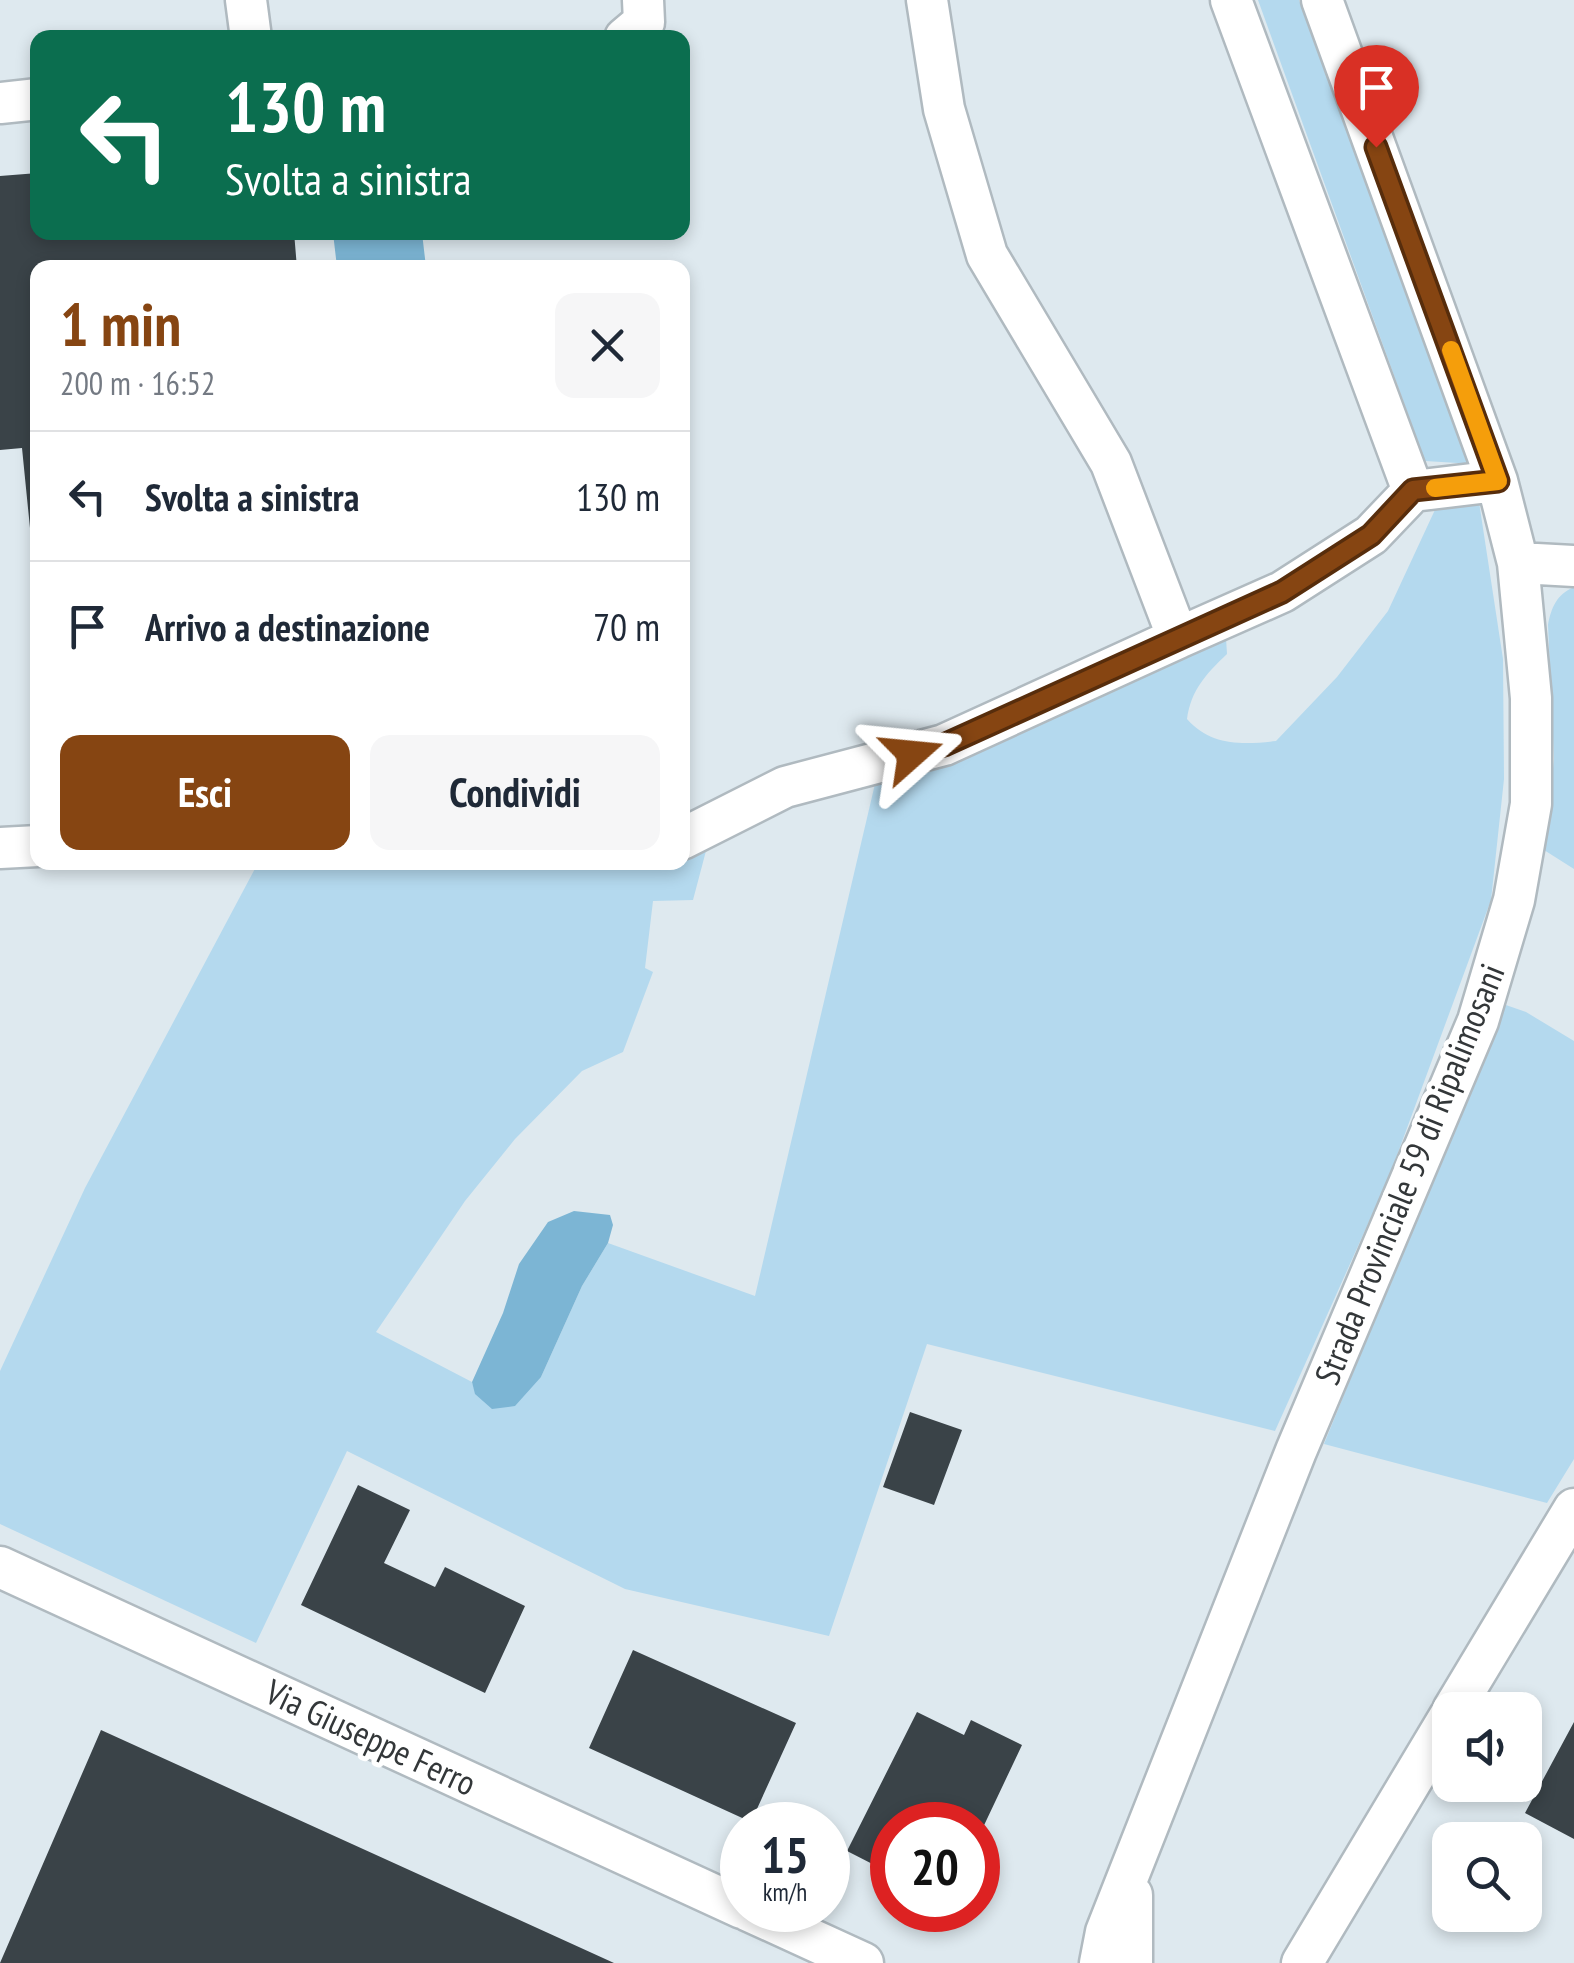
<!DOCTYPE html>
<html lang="it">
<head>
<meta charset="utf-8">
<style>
	:root { --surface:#fff; --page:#f6f6f7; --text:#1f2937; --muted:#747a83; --line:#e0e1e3; --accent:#864512 }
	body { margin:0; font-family:"PT Sans Narrow",sans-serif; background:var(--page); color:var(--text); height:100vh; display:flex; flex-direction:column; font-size:38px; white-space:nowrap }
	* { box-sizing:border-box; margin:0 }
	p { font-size:32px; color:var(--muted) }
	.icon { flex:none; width:55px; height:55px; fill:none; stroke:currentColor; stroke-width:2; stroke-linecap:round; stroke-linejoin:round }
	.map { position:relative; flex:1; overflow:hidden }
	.sheet { position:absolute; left:30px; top:260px; width:660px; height:610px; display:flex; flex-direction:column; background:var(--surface); border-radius:20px; box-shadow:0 5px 15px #0003 }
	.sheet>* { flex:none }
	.top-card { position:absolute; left:30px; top:30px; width:660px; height:210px; border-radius:20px; box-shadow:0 5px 15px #0003; background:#0b6e4f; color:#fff; overflow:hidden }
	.buttons { position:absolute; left:1432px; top:1692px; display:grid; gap:20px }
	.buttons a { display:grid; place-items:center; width:110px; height:110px; border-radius:20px; background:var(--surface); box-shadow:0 5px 15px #0003; font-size:50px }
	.speed { position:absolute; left:720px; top:1802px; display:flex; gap:20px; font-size:50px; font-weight:700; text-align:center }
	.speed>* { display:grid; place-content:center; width:130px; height:130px; border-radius:50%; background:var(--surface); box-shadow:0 5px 15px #0003; line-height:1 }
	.speed small { font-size:25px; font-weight:400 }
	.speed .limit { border:15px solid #d22; background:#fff; color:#111 }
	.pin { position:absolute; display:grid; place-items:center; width:85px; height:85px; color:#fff; margin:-102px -42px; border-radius:50% 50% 50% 0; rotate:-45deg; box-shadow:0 0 10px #0007 }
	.pin .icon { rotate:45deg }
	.me { position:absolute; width:110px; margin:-55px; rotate:72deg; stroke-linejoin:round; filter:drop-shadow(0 0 8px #0008) }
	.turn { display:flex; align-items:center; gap:35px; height:210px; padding:0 30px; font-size:45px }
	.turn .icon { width:130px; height:130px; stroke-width:2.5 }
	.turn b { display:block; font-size:70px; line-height:85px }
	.round { display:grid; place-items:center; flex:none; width:105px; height:105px; border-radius:20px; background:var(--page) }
	.overview { display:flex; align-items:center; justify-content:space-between; height:170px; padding:0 30px }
	h1 { font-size:60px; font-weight:800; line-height:75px; color:var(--accent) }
	.primary-button { display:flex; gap:20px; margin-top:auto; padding:20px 30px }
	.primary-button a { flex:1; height:115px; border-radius:20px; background:var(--accent); color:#fff; font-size:40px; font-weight:800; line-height:115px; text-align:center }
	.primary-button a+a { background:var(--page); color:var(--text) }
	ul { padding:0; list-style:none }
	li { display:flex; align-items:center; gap:30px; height:130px; padding:0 30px; border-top:2px solid var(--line) }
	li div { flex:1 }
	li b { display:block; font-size:38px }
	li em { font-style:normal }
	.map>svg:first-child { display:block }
</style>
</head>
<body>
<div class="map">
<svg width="1574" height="1963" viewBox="0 0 1574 1963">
	<rect width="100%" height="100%" fill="#dee9ef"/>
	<path fill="#b4d9ee" d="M1258 0H1299L1407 277 1474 464 1425 461Z
		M1477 489 1503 659 1504 779 1491 900 1389 1177 1275 1431 927 1344 829 1636 625 1589 347 1451 256 1643 0 1524V1371L85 1188 258 863 682 862 683 843 711 832 693 900 653 901 645 968 653 972 623 1052 582 1071 515 1139 465 1201 376 1332 472 1382 476 1394 541 1377 582 1286 608 1243 755 1296 878 771 1225 622 1227 654C1206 674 1191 690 1187 719 1211 746 1242 745 1276 741L1337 677 1388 611 1440 499Z
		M1574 587V869L1544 850 1554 759 1548 625C1551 608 1557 594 1574 587Z
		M1503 1004 1526 1012 1574 1041V1459L1547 1503 1324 1444Z"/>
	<path fill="#7cb5d4" d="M333 233H422L426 267H337Z
		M574 1211 610 1215 613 1225 608 1243 582 1286 541 1377 515 1406 492 1409 475 1394 472 1382 503 1313 519 1264 548 1222Z"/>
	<path fill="#3a4348" d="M38 173V232H294L297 268H38V537L31 538 22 448 0 450V176Z
		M910 1412 962 1430 934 1505 883 1487Z
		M358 1485 410 1510 384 1563 435 1587 445 1567 525 1606 485 1693 301 1605Z
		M633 1650 796 1723 751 1822 589 1748Z
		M917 1712 964 1735 971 1720 1022 1745 978 1838V1825H892V1874L847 1851Z
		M1574 1722V1839L1525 1813Z
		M101 1730 614 1963H0Z"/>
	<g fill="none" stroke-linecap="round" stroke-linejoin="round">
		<g stroke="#b0bac0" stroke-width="45">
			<path id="minor" d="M246 0 251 38
				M927 0 944 109 987 255 1111 463 1178 638 1282 592 1371 535 1413 491
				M1231 0 1413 491 1497 481
				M625 38 644 22 643 0
				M0 103 38 99
				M1518 563 1574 566
				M682 839 785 787 944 745 1178 638
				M0 848 38 846
				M0 1567 742 1908
				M1453 1710 1574 1509
				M1132 1895V1963
				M747 1910 863 1963
				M1100 1963 1106 1932 1296 1451 1478 1021 1514 900 1531 804V698L1518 563 1497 481 1322 0
				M1302 1963 1450 1716"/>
		</g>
		<use href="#minor" stroke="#fff" stroke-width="40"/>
	</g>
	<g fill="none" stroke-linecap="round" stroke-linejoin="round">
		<g stroke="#572d0c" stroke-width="25">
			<path id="route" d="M912 754 944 745 1282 592 1371 535 1413 490 1498 481 1376 147"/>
		</g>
		<use href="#route" stroke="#864512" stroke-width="18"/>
		<path stroke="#f59e0b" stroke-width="18" d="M1435 488 1498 481 1451 350"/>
	</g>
	<g text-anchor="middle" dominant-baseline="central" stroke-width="10" stroke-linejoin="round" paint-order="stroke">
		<g font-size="35" fill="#333739" stroke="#fff">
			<text transform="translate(1409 1174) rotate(-68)">Strada Provinciale 59 di Ripalimosani</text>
			<text transform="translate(371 1737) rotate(25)">Via Giuseppe Ferro</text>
		</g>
	</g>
</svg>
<div class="buttons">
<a><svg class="icon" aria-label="sound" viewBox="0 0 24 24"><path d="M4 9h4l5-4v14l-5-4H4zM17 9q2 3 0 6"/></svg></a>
<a><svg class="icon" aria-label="search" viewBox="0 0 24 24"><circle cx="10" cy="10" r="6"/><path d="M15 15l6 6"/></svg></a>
</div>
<div class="speed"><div>15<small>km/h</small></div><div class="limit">20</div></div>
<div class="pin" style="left:1376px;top:147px;background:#d93025"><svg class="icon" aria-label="arrive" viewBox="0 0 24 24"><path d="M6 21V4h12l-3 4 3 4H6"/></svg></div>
<svg class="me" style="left:912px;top:754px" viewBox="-20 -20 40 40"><path d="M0-17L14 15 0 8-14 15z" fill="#864512" stroke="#fff" stroke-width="4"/></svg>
<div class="top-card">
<div class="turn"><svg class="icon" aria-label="left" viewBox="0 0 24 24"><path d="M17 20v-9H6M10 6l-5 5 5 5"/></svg><div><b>130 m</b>Svolta a sinistra</div></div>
</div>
<section class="sheet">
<div class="overview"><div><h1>1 min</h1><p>200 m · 16:52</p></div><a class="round"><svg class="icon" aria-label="close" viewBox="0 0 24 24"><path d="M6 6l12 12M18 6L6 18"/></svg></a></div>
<ul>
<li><svg class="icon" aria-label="left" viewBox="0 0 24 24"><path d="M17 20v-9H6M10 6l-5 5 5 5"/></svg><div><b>Svolta a sinistra</b></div><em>130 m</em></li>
<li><svg class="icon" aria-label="arrive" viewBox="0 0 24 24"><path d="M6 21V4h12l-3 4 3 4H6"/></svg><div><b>Arrivo a destinazione</b></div><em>70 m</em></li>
</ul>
<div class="primary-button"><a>Esci</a><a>Condividi</a></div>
</section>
</div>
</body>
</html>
